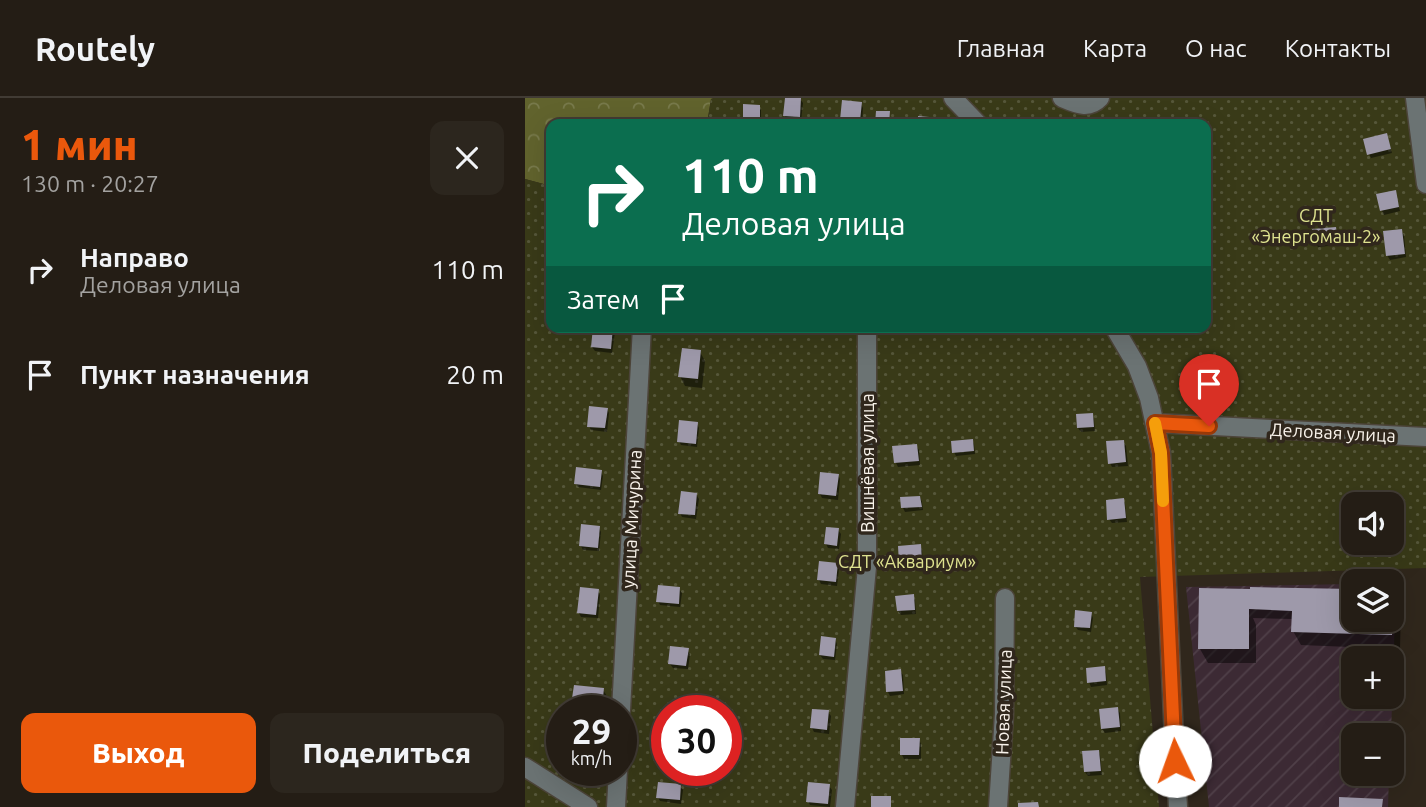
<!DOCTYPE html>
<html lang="ru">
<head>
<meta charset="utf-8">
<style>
	:root { --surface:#241d15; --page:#2c261e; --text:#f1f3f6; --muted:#a3a2a0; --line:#413b34; --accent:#ea580c }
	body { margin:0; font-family:Ubuntu,sans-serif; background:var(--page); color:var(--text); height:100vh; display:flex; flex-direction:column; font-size:26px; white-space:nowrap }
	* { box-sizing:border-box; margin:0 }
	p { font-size:23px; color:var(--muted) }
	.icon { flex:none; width:38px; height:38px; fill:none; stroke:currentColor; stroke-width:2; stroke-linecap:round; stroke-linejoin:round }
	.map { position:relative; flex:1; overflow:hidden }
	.details { display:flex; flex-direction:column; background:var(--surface); width:525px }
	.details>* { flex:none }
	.guide { position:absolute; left:21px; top:21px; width:665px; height:214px; border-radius:14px; box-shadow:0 7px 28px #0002,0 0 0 2px var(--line); background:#0b6e4f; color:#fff; overflow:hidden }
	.tools { position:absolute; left:816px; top:394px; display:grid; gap:14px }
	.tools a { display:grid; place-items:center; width:63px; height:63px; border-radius:14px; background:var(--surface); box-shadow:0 7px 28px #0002,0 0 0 2px var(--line); font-size:35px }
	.speed { position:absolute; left:21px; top:597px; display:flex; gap:14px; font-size:35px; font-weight:700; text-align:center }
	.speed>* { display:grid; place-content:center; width:91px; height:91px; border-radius:50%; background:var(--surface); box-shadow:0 7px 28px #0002,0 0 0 2px var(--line); line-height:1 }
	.speed small { font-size:18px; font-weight:400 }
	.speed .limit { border:10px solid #d22; background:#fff; color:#111 }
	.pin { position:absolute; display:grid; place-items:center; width:60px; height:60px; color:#fff; margin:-72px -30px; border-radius:50% 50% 50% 0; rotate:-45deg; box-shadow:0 0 7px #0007 }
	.pin .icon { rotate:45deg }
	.me { position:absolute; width:77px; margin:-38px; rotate:357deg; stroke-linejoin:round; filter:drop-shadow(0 0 5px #0008) }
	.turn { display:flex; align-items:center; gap:24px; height:147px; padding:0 21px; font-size:32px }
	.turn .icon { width:91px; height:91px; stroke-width:2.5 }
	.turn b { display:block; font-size:49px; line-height:60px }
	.then { display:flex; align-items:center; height:66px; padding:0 21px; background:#0003; gap:14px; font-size:26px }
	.round { display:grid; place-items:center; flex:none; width:74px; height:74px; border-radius:14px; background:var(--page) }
	.head { display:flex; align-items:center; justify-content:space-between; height:119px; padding:0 21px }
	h1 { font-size:42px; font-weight:800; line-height:52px; color:var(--accent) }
	.action { display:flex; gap:14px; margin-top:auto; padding:14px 21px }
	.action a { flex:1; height:80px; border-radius:14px; background:var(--accent); color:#fff; font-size:28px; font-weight:800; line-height:80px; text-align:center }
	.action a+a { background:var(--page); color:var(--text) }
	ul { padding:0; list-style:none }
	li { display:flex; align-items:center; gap:21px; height:105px; padding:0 21px }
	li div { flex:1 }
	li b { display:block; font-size:26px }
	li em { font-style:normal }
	header { display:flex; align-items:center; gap:42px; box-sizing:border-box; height:98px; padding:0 35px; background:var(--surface); border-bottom:2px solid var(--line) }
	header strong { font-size:33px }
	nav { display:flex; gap:38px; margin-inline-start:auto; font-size:24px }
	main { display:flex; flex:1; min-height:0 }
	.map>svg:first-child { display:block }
</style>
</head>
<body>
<header>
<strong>Routely</strong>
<nav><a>Главная</a><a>Карта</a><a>О нас</a><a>Контакты</a></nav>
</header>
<main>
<section class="details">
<div class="head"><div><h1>1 мин</h1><p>130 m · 20:27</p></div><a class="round"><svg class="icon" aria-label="close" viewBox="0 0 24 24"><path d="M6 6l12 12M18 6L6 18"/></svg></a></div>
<ul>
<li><svg class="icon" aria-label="right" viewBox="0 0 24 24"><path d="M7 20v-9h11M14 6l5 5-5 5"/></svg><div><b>Направо</b><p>Деловая улица</p></div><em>110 m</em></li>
<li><svg class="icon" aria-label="arrive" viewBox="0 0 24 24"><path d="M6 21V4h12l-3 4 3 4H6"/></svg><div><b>Пункт назначения</b></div><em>20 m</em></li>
</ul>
<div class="action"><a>Выход</a><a>Поделиться</a></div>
</section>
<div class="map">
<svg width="901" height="709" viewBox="0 0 901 709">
	<defs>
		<pattern id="industrial-furrows" width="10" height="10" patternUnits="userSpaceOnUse" patternTransform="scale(1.75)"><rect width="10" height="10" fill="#3c2a34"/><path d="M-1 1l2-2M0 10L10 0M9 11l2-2" fill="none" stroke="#4f3f48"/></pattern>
		<pattern id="forest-crowns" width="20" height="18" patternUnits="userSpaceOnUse" patternTransform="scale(1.75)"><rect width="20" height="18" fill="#61632d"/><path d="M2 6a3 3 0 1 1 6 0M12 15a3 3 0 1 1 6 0" fill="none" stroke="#787a4c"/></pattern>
		<pattern id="garden-dots" width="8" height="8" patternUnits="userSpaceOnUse" patternTransform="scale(1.75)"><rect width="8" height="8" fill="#393a18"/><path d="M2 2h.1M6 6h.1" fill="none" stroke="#56573a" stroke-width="1.8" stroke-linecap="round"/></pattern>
	</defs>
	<rect width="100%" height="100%" fill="#30271c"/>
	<path fill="url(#industrial-furrows)" fill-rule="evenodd" d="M828 486V522H866V486H871L866 637H828V676H864L863 709H684L661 489ZM828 560H866V598H828Z"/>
	<path fill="url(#forest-crowns)" d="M0 0H189L186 1 182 26H26V88L0 81Z"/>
	<path fill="url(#garden-dots)" fill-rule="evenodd" d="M189 0H901V470L615 479 634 709H0V81L26 88V229H681V26H182L186 1ZM828 406H866V444H828ZM37 612H96V672H37ZM142 612H201V672H142Z"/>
	<path fill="#0007" d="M275 1 278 5 276 23 262 22 260 18Z
		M336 6 338 10 337 26 320 25 317 21Z
		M234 8 236 12V26H220L219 25Z
		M861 37 867 55 846 60 844 56Z
		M870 94 875 113 859 117 857 113Z
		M810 131 813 135 814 147 793 149 790 145Z
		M876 133 879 137 881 159 865 162 862 157Z
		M88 230 90 234 87 255 70 253 67 249Z
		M175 254 180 263 177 290 160 288 155 278Z
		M82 311 84 315 82 334 66 332 64 328Z
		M567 317 569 321 570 333 556 334 553 330Z
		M172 326 174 330 172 349 156 347 154 343Z
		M447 342 449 346 450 356 431 358 429 354Z
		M598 344 601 348 603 368 587 369 585 365Z
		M391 348 394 352 395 367 373 369 371 365 369 350Z
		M76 374 78 378 76 392 53 389 51 385Z
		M313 377 315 381 313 402 297 400 295 396Z
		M171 396 174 401 171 421 157 419 155 415Z
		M395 399 397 404 398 412 380 414 378 410Z
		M598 402 600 406 602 424 587 425 584 421Z
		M74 430 76 434 74 453 58 452 56 448Z
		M313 432 316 436 314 451 303 450 301 446Z
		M395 447 397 452 398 468 378 469 376 465Z
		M312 467 314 471 312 488 296 486 294 482Z
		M154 491 157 495 155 509 135 507 133 503Z
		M676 492 828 522H866V494H868L876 508 875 551 776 547 768 533V521L728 520 731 527V565H683L675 551Z
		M73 493 75 497 73 520 56 519 54 515Z
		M388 498 390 502 391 516 376 517 373 513Z
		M566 515 568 520 566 534 553 532 550 528Z
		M310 541 312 546 310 562 298 561 295 557Z
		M162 552 165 556 163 571 148 570 145 566Z
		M579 570 581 574 582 587 566 589 564 584Z
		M375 573 378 577 379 596 365 598 363 594Z
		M78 592 84 601 82 612H52L48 606Z
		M592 611 595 615 596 633 580 635 577 631Z
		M303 614 306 618 304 636 289 634 287 630Z
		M394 641 396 646V661H379L377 657Z
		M573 653 575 657 577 677 563 678 560 674Z
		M41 672H77L69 688 44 676Z
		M155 688 158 692 156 706 135 703 133 699Z
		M304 688 307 692 305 709 285 707 283 703Z"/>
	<path fill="#9e99aa" d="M260 0H276L275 19 258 18Z
		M317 2 337 4 335 23 315 22Z
		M218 6 235 7V25H218Z
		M351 13H365L364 26H350Z
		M393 18 416 20 415 26H393Z
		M862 35 866 51 842 57 838 41Z
		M871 92 874 109 855 113 851 96Z
		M811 129 813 143 789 146 787 131Z
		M877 131 880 156 861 158 858 133Z
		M68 229H88L86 251 66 249Z
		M157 250 176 252 173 281 153 279Z
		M64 308 83 310 80 330 62 329Z
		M568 315 569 329 552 330 551 316Z
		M154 322 173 324 171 346 152 344Z
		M448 341 449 353 427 355 426 343Z
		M599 342 601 364 583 366 581 343Z
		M392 346 394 363 369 365 367 348Z
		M51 369 77 372 75 389 49 386Z
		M295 374 314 376 311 398 293 396Z
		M156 393 172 395 170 417 153 416Z
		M395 398 397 409 376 410 375 399Z
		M599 400 601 420 582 422 581 402Z
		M56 426 75 428 73 450 54 448Z
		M301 429 314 430 312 448 299 446Z
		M396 446 397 464 374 466 373 448Z
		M294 463 313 465 311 484 292 482Z
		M133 487 155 489 154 506 131 504Z
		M55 489 74 491 71 517 52 515Z
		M725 489 828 491V522H868L867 537 766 534 767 513 724 511V551H673L674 490 725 491Z
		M389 496 390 512 372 513 370 498Z
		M550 512 567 514 565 530 549 529Z
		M296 538 311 540 309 559 294 557Z
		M145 548 164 550 161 568 143 566Z
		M580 568 581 583 562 585 561 570Z
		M376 571 378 593 361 594 360 573Z
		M49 587 79 590 77 610 46 607Z
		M593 609 595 629 576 631 574 611Z
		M287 611 304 612 302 632 285 630Z
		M375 640H395L394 657H375Z
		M574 652 576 673 559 674 557 653Z
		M47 672H67L64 680Z
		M133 684 156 686 155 702 131 700Z
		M283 684 305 686 303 706 281 704Z
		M346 698H366V709H346Z
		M814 699 858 701 857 709H814Z
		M513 704 514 709H493V705Z"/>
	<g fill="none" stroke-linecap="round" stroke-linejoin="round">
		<g stroke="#4c4439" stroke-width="21">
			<path id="street" d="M428 0 453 26
				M537 0C551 6 564 12 575 0
				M890 0 901 86
				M589 229 612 268 624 300 636 355 649 640 653 709
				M630 325 901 339
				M96 612 117 229
				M0 669 63 709
				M91 709 93 672
				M320 709 342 469V229
				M473 709 479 616 480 500"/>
		</g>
		<use href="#street" stroke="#6b7373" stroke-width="18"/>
	</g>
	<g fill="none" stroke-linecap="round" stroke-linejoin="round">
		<g stroke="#983908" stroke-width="18">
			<path id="route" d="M650 663 636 355 630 325 684 328"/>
		</g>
		<use href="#route" stroke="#ea580c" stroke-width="12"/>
		<path stroke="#f59e0b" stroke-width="12" d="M630 325 636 355 638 403"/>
	</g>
	<g text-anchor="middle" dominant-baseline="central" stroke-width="7" stroke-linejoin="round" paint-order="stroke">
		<g font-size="18" fill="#dee28f" stroke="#30271c">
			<text x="791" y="117">СДТ<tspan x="791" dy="21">«Энергомаш-2»</tspan></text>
			<text x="382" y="463">СДТ «Аквариум»</text>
		</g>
		<g font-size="18" fill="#f9f3eb" stroke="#30271c">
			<text transform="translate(808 334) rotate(3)">Деловая улица</text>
			<text transform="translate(342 365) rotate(-90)">Вишнёвая улица</text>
			<text transform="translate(106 421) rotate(-87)">улица Мичурина</text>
			<text transform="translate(478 604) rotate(-88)">Новая улица</text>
		</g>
	</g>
</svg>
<div class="tools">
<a><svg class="icon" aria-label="sound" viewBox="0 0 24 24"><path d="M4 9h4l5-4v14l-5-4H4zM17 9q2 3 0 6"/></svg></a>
<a><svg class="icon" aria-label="layers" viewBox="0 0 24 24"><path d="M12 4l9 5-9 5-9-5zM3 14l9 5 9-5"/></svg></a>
<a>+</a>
<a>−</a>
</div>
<div class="speed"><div>29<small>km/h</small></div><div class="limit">30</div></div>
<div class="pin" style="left:684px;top:328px;background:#d93025"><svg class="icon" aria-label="arrive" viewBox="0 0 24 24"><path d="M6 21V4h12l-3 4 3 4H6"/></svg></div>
<svg class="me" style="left:650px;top:663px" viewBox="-20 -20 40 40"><circle r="19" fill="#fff"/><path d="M0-13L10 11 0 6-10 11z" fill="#ea580c"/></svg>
<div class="guide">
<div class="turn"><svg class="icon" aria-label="right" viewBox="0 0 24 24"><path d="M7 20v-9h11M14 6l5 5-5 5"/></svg><div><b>110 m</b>Деловая улица</div></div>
<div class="then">Затем<svg class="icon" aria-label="arrive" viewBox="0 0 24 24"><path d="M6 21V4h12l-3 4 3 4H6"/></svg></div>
</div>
</div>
</main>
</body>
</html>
